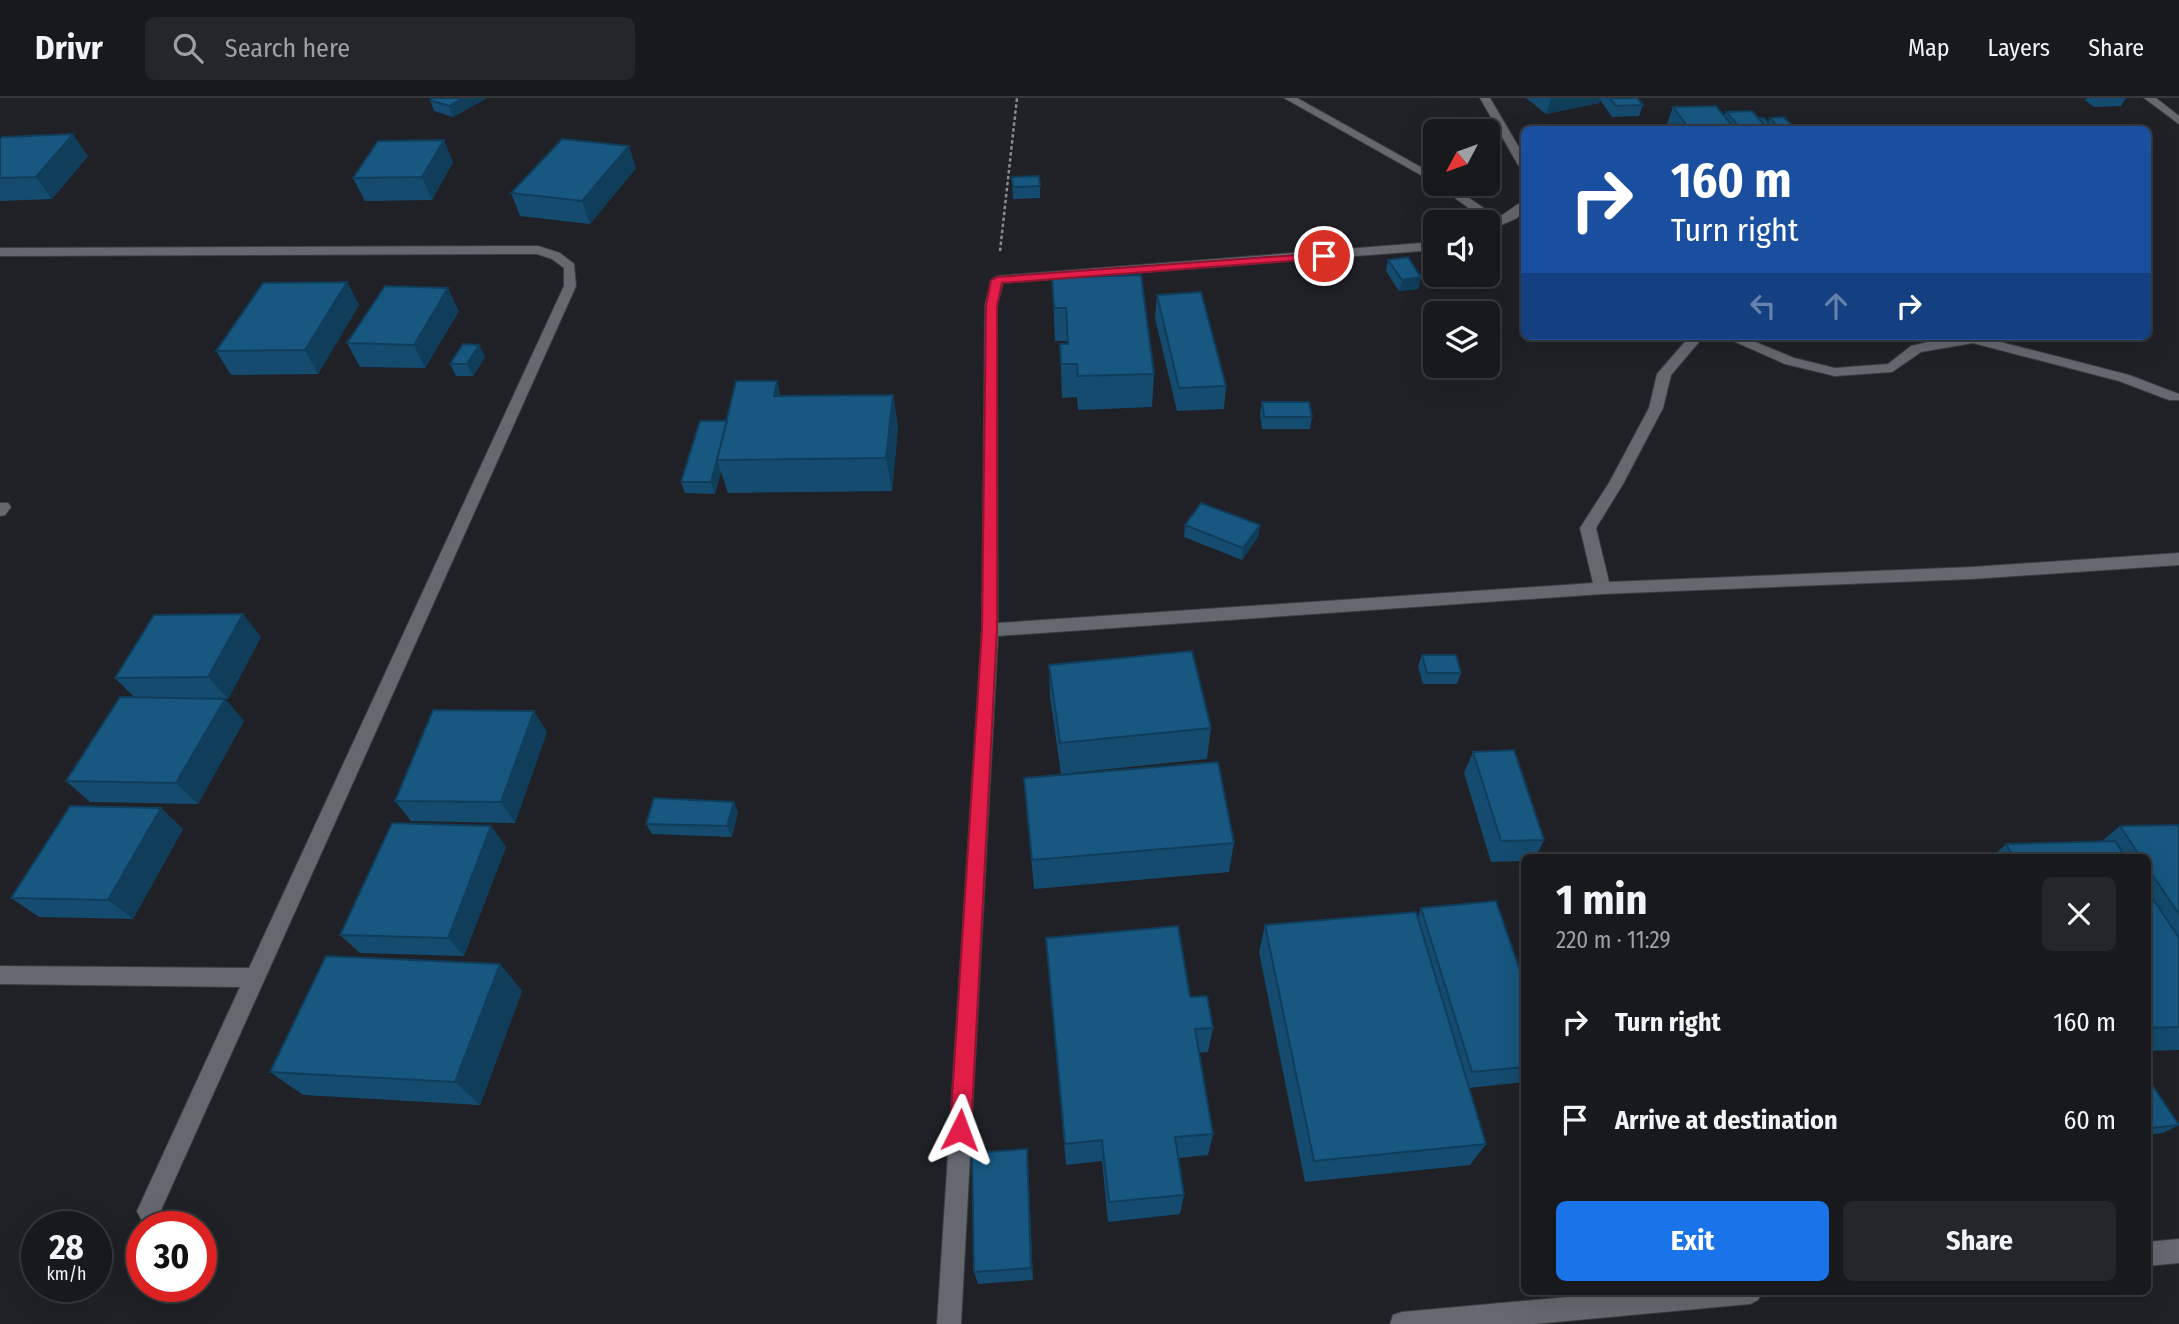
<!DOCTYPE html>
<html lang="en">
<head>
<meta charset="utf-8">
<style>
	:root { --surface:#17191d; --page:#24262a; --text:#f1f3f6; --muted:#9ea0a4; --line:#36383b; --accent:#1a73e8 }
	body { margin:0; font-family:"Fira Sans Condensed",sans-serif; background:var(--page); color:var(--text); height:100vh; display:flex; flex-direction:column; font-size:26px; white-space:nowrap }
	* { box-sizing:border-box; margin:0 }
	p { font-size:23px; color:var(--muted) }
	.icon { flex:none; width:38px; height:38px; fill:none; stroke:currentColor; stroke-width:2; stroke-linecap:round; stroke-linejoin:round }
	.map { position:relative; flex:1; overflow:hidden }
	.sheet { position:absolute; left:1521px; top:756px; width:630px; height:441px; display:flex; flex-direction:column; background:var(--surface); border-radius:10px; box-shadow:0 7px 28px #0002,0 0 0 2px var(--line) }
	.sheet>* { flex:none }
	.top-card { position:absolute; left:1521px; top:28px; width:630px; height:214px; border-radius:10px; box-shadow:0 7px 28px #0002,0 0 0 2px var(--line); background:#1a4fa0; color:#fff; overflow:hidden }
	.needle { width:46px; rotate:229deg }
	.buttons { position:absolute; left:1423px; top:21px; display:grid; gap:14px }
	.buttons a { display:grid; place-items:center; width:77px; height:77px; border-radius:10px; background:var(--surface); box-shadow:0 7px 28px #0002,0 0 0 2px var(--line); font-size:35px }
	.speed { position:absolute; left:21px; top:1113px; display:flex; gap:14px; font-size:35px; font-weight:700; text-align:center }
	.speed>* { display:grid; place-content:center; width:91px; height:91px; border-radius:50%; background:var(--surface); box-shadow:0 7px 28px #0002,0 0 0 2px var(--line); line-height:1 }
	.speed small { font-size:18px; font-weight:400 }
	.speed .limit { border:10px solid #d22; background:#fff; color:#111 }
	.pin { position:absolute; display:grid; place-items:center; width:60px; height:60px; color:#fff; margin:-30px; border:4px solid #fff; border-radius:50%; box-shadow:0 2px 7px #0007 }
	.me { position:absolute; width:77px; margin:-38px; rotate:3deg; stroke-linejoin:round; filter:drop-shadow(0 0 5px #0008) }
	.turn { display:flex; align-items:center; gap:24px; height:147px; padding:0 35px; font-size:32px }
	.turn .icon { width:91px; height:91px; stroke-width:2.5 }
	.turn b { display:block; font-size:49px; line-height:60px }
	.lanes { display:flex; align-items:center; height:66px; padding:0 35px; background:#0003; justify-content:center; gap:35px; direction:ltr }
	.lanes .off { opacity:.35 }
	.round { display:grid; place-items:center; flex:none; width:74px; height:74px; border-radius:10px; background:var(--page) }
	.head { display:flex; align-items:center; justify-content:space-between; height:119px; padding:0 35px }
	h1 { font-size:42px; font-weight:700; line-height:52px }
	.cta { display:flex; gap:14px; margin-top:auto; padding:14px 35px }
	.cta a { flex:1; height:80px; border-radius:10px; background:var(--accent); color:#fff; font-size:28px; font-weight:700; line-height:80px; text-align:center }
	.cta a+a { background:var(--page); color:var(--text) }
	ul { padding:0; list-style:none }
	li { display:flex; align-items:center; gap:21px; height:98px; padding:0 35px }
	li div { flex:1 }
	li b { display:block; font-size:26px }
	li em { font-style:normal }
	header { display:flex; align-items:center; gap:42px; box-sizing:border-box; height:98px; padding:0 35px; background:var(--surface); border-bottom:2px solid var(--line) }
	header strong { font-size:33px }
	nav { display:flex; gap:38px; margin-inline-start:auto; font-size:24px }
	.search { width:490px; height:63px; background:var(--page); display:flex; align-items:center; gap:18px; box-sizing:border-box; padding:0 24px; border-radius:10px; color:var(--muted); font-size:26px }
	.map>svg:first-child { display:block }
</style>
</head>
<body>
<header>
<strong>Drivr</strong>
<div class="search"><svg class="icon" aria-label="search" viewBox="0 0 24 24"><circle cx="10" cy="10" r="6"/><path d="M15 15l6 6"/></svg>Search here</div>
<nav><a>Map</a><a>Layers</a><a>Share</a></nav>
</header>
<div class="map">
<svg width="2179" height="1226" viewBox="0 0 2179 1226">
	<rect width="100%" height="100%" fill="#1f2127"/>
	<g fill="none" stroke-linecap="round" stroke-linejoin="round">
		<g stroke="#3a3c40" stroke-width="2">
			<path id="minor" d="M1284 0H1297L1435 77V85Z
				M1480 0H1490L1524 58V70L1518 67Z
				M2144 0H2156L2179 18V26Z
				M1436 86H1449L1498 120 1524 102V112L1517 120 1488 133 1489 125Z
				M1435 144V152L1003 185 997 208 998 525 1593 485 1580 430 1609 385 1649 310 1657 276 1690 238H1704L1671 277 1663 310 1623 386 1596 430 1609 484 1972 469 2179 455V467L1972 481 1602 496 998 538 961 1226H937L982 532 985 208 991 182 997 178Z
				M538 148 560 155 574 166 576 188 157 1121 149 1125 141 1121 137 1113 240 889 0 886V868L249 870 564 188V170L552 161 537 156 0 158V150Z
				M1722 238H1741L1794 260 1835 270 1888 266 1911 248 1945 240 1977 238 2129 277 2179 296V302H2169L2119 283 1973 245 1921 254 1892 274 1835 278 1785 266Z
				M0 405H8L11 409 5 417 0 418Z
				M2179 1141V1165L2147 1168V1144Z
				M1624 1194H1762L1758 1202 1750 1206 1534 1226H1390L1393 1217 1402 1214Z"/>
		</g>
		<path stroke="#898b90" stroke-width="2.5" stroke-dasharray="3.5 2.5" stroke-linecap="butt" d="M1000 153 1017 0"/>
		<use href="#minor" fill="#666870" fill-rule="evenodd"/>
	</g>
	<path fill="#144b6e" d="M432 0H487L453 19 434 13 430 2Z
		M1526 0H1637L1643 7 1639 18 1612 19 1600 2 1599 5 1546 16Z
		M2087 0H2126L2121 8 2094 9 2085 2Z
		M1673 9 1724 17 1726 14 1759 20 1768 25 1770 20 1796 32 1665 31Z
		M0 41 88 58 52 101 0 103Z
		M453 64 432 102 365 103 353 80Z
		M636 70 590 126 520 118 511 95Z
		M1012 79 1040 88V100L1013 101Z
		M1388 162 1421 179 1418 191 1399 193 1386 173Z
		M1052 180 1154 276 1152 309 1078 312 1077 299 1062 300 1060 246H1067V243H1055Z
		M347 184 359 207 318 276 231 277 216 253Z
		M1157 197 1226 288 1224 311 1177 313 1155 220Z
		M459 213 425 270 360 269 347 245Z
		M479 247 485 259 473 278H456L450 266Z
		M893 297 898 330 892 393 728 395 721 374 715 396 685 395 681 384 727 323 781 298Z
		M1262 304 1312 319 1310 331H1262L1260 316Z
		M1185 427H1260L1258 439 1242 462 1184 439Z
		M261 539 228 601H225L244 623 198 706 90 704 66 683 134 599 115 580Z
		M1422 557 1461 575 1457 586H1423L1418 568Z
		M1049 567 1211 630 1207 661 1061 676 1050 598Z
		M547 634 515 725 411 723 395 703Z
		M1473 654 1544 742 1535 760H1524V763L1491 764 1464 675Z
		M1024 680 1234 745 1229 774 1034 791Z
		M161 710 183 731 133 821 39 819 11 800Z
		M738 714 732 739 652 736 646 726Z
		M2179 727V952L2147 953V760H1991L2006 746 2102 743 2120 728Z
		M491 728 506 749 464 858 360 855 340 837Z
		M1421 810 1524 884V984L1469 990 1486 1046 1470 1067 1305 1084 1259 854 1265 827 1418 819Z
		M1046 840 1190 899 1213 930 1208 954 1199 955 1213 1036 1208 1057 1179 1060 1184 1097 1180 1116 1108 1124 1102 1063 1066 1067Z
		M500 866 522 893 480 1007 303 997 270 974Z
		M2147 979 2179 1027 2163 1035 2147 1037Z
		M1028 1066 1033 1182 978 1186 974 1174Z"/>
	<path fill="#103d5a" d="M463 0H487L453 19 449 8Z
		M1551 0H1600L1599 5 1546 16Z
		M73 36 88 58 52 101 36 79Z
		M444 42 453 64 432 102 422 79Z
		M629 48 636 70 590 126 582 103Z
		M1421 179 1418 191 1399 193 1402 182Z
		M347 184 359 207 318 276 305 252Z
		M448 190 459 213 425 270 414 247Z
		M479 247 485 259 473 278 467 266Z
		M777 283 785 316 774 298Z
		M893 297 898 330 892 393 886 360Z
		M717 362 721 374 715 396 711 384Z
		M1260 427 1258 439 1242 462 1243 450Z
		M243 516 261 539 228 601 208 579Z
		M225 601 244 623 198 706 176 685Z
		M534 613 547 634 515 725 501 704Z
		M734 704 738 714 732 739 727 728Z
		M161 710 183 731 133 821 108 802Z
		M491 728 506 749 464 858 448 840Z
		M500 866 522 893 480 1007 455 984Z
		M1027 1051 1028 1066 1033 1182 1031 1170Z"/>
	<path fill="#175780" stroke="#103d5a" stroke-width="2" d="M432 0H463L449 8 430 2Z
		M1610 0H1637L1643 7 1616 8Z
		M1716 8 1736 32H1690L1673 9Z
		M1752 13 1769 32H1742L1726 14Z
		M1784 19 1796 32H1781L1770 20Z
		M1759 20H1764L1774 32H1769Z
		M73 36 36 79 0 80V41L2 39Z
		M562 41 629 48 582 103 511 95Z
		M444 42 422 79 353 80 378 43Z
		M1039 78 1040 88 1013 89 1012 79Z
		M1408 159 1421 179 1402 182 1388 162Z
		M1141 177 1154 276 1078 278 1077 266H1061L1060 246H1068L1066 210H1054L1052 180Z
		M347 184 305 252 216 253 263 185Z
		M385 188 448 190 414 247 347 245Z
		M1201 194 1226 288 1179 290 1157 197Z
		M463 246 479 247 467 266H450Z
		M736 283H777L774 298 893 297 886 360 717 362Z
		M1262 304H1309L1312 319H1264Z
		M700 323H727L711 384H681Z
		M1201 405 1260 427 1243 450 1185 427Z
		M243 516 208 579 115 580 154 517Z
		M1192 553 1211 630 1060 645 1049 567Z
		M1422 557H1456L1461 575H1427Z
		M120 599 225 601 176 685 66 683Z
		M433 612 534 613 501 704 395 703Z
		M1514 652 1544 742 1501 743 1473 654Z
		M1218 664 1234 745 1032 762 1024 680Z
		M654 700 734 704 727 728 646 726Z
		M70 708 161 710 108 802 11 800Z
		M392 725 491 728 448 840 340 837Z
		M2179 727V816L2147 769V760H2141L2120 728Z
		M2115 743 2126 760H2014L2006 746Z
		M2147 792 2179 840V929L2147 930Z
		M1496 803 1524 884V969L1472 974 1421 810Z
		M1416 814 1486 1046 1314 1063 1265 827Z
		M1178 828 1190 899 1207 898 1213 930 1195 931 1213 1036 1175 1039 1184 1097 1109 1104 1102 1042 1065 1046 1046 840Z
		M326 858 500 866 455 984 270 974Z
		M2147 979 2179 1027 2151 1030 2147 1024Z
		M1027 1051 1031 1170 974 1174 972 1055Z"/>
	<path fill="#e11d48" stroke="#92132f" stroke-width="2" d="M1324 155 1330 158 1328 160 1002 185 997 208V532L971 1032 968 1039 960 1042 953 1039 950 1032 982 532 986 208 991 182 997 179Z"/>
</svg>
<div class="buttons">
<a><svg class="needle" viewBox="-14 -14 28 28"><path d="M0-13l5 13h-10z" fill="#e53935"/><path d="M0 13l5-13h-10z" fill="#9ea0a4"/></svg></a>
<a><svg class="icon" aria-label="sound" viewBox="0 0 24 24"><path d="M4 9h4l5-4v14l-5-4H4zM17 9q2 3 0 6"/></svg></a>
<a><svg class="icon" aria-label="layers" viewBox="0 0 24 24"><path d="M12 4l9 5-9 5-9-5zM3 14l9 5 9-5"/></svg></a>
</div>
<div class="speed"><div>28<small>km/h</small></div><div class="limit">30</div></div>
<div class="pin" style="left:1324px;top:158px;background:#d93025"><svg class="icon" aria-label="arrive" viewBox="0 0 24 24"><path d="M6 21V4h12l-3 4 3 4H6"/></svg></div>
<svg class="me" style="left:960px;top:1032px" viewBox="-20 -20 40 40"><path d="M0-17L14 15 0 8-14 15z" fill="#e11d48" stroke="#fff" stroke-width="4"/></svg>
<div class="top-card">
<div class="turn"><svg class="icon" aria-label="right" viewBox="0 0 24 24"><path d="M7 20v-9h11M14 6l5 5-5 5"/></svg><div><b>160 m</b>Turn right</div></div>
<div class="lanes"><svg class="icon off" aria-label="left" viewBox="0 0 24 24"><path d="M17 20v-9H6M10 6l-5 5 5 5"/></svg><svg class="icon off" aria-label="ahead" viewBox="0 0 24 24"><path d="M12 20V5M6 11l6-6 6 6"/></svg><svg class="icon" aria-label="right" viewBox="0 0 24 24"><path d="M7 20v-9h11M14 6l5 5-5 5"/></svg></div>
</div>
<section class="sheet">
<div class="head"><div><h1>1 min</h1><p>220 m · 11:29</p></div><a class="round"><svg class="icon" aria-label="close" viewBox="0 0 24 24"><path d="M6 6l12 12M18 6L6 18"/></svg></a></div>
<ul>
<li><svg class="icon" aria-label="right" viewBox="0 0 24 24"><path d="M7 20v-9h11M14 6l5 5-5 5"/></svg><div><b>Turn right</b></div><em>160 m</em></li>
<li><svg class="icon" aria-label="arrive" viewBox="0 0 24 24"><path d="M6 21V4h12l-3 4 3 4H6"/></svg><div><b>Arrive at destination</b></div><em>60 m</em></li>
</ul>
<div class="cta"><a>Exit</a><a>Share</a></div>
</section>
</div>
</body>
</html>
